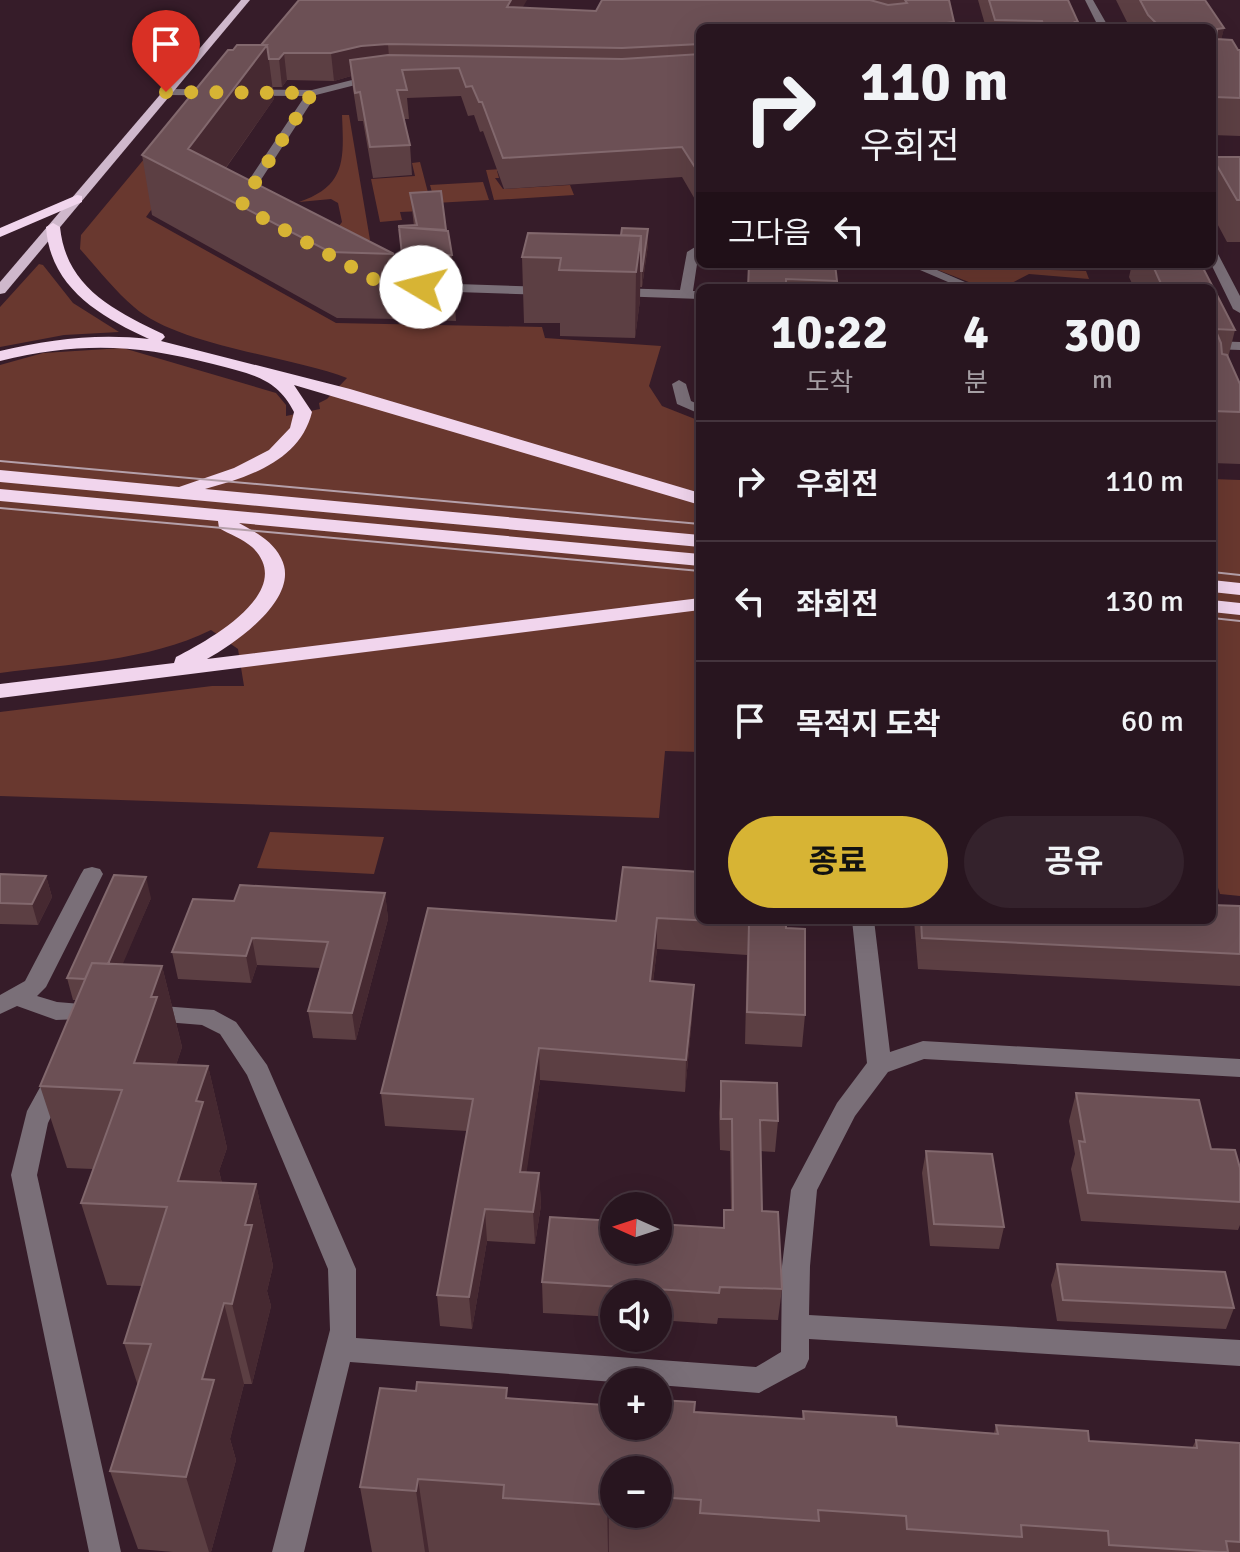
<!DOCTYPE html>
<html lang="ko">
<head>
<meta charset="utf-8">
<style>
	:root { --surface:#28151f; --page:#34222c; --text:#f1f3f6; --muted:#a59fa4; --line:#44343d; --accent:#d7b434 }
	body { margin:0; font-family:Signika,"Noto Sans KR",sans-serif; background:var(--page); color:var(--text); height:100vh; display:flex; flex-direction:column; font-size:30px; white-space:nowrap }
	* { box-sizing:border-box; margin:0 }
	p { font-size:26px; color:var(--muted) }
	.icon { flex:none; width:44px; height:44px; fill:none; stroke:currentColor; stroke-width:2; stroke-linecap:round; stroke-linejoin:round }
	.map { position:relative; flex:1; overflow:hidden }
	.drawer { position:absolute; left:696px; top:284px; width:520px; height:640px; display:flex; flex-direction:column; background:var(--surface); border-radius:12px; box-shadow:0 8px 32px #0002,0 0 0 2px var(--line) }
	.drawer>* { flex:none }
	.guide { position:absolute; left:696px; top:24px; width:520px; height:244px; border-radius:12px; box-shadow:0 8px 32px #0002,0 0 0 2px var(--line); background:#28151f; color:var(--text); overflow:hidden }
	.needle { width:52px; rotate:273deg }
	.fabs { position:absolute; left:600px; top:1192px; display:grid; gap:16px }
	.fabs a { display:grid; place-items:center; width:72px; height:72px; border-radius:50%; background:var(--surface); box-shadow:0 8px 32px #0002,0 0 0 2px var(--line); font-size:40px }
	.pin { position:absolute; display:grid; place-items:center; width:68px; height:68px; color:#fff; margin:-82px -34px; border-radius:50% 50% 50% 0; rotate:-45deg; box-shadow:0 0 8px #0007 }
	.pin .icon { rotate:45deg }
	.me { position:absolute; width:88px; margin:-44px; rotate:278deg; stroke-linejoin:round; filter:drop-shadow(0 0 6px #0008) }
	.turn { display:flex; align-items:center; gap:28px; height:168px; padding:0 32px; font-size:36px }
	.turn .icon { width:104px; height:104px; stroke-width:2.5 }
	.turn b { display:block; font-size:56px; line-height:68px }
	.then { display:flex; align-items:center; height:76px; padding:0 32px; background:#0003; gap:16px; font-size:30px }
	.eta { display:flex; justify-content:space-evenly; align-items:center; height:136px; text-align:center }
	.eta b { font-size:48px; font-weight:700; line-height:56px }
	.action { display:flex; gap:16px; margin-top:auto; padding:16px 32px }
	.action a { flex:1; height:92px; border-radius:48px; background:var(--accent); color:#111; font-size:32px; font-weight:700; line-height:92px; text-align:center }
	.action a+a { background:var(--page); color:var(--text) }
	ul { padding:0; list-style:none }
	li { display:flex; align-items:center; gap:24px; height:120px; padding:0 32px; border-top:2px solid var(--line) }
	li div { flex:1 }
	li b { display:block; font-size:30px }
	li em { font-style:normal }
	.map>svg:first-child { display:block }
</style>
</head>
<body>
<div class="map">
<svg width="1240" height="1552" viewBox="0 0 1240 1552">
	<rect width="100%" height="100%" fill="#361c29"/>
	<path fill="#69382f" d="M194 99H231L146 217 336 323 542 327 545 338 661 346 649 386 662 406 700 421V752L665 751 659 818 0 796V712L212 686H244L238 649 211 630C148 661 69 664 0 673V365L43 353 123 348 276 393 286 405V416L320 409 319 403 327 399 347 378C290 356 178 346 134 307 114 290 97 268 80 249L81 235Z
		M342 115H349L370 240 326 243 342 222 338 203 331 199 299 202C346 186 344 160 342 115Z
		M420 162 431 204 423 211 400 212 402 220 380 222 371 179 415 176 412 163Z
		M502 169 497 171 499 178H495L503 189 570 185 574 195 494 200 486 170Z
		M483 182 489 200 435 203 430 185Z
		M39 264 43 265 73 303 119 332 64 335 0 347V307Z
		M942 267 1086 271 1089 279 1029 274 1006 286 1010 288H984L938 270Z
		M1212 479 1240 480V896L1220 894 1212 869Z
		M270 832 384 837 374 874 257 868Z"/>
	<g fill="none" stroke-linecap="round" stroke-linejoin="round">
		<path fill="#7a6f78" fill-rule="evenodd" d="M1085 0H1093L1109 28H1099Z
			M376 74 379 79 316 95 253 192 248 202 251 206 245 210 236 203 241 192 305 96 166 95 161 92 166 89 312 90Z
			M700 244 693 291H700V299L616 296 610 292 616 288 680 290 687 252Z
			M1212 250 1218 254 1240 296V313L1233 309 1211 264Z
			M906 264H923L979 288H962Z
			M373 275 397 282 548 287 554 291 548 295 396 290 368 282V276Z
			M1212 341 1240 342V350L1212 349Z
			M679 380 686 384 691 401 700 405V414L677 404 672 384Z
			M92 867 100 869 103 874 46 987 37 996 57 1002 105 1006 109 1012 105 1018 56 1020 17 1006 0 1014V995L25 981 81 874 84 869Z
			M852 920H874L890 1052 923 1041 1240 1059V1077L924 1059 888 1072 855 1116 817 1190 810 1266 809 1315 1240 1340V1366L809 1339V1359L805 1368 759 1393 658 1385V1382H614L350 1362 304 1552H272L330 1330 328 1269 247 1075 220 1034 202 1025 141 1020 137 1014 141 1008 149 1005 214 1010 236 1022 267 1065 356 1269V1338L756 1367 781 1352 782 1266 791 1190 837 1103 867 1063Z
			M59 1067 68 1069 71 1076 48 1123 37 1175 121 1552H89L11 1175 27 1111 50 1069Z"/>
		<path fill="#cfb8cc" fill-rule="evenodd" d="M241 0H250L5 293 0 294V282Z"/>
		<path fill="#f1d5ed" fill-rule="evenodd" d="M77 195 82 196V202L0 237V228Z
			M53 223 60 227C66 287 113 310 163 334L165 337 161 341 350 389 700 493V505L294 385 312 412C300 461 249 477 205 489L700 535V547L0 482V470L179 487 234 468 269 450 290 428 294 412C276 376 249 374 213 364 134 344 80 342 0 361V351C49 339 99 333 149 339 99 316 50 287 46 227Z
			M0 489 700 554V566L239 523C255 532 272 540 281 558 302 597 236 643 207 659L700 598V610L0 698V684L174 663 176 657C209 640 298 591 252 547 243 539 229 534 219 528L218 521 0 501Z
			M1212 580 1240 583V595L1212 592Z
			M1212 600 1240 603V615L1212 612Z"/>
		<path stroke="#b5a0aa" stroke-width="2" d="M0 461 700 524
			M0 508 700 571
			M1212 572 1240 575
			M1212 618 1240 621"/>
	</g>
	<path fill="#5c3f43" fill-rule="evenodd" d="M602 0H949L954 22 953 28H700V208L682 177 504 189 483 131 480 132 474 115 468 116 461 96 407 98 409 119H404L410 145 412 175 373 178 363 121H358L351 76 334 81 287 80 282 87H273L274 99 226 168 394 254 399 319 337 318 152 215 142 155 233 50 523 8 596 11Z
		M978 0H1068L1078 22V28H986Z
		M1116 0H1205L1224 28 1221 39 1240 50V136L1212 135V28H1130Z
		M1212 157H1240V242H1227L1212 214Z
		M410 193 446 230 452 255 456 321 407 319 399 226H414Z
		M648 229V245L642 287H640V300L635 338 560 336V323H524L522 257Z
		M709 264H835L837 288H748V270H709Z
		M1132 264H1201L1235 330 1228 358 1240 384V464L1212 463V288H1134L1129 277Z
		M623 867 786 920V928L805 1015 802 1047 745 1044 747 955 657 949 653 982 692 1017 685 1092 540 1080 526 1172 539 1173 541 1205 535 1244 487 1241 472 1329 440 1326 437 1295 467 1131 385 1126 381 1093 616 921Z
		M0 874 46 876 52 897 38 925 0 924Z
		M385 893 388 919 356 1040 313 1038 308 1011 320 968 257 965 251 983 178 979 172 952 234 901Z
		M151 898 122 964 162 966 182 1047 176 1065 208 1066 227 1148 219 1171 222 1183 256 1184 273 1266 267 1291 271 1306 252 1384H244L230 1439 236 1460 211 1552H173L138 1549 110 1471 138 1386 124 1343 142 1286 107 1285 81 1203 93 1169 67 1168 40 1086 77 1000H73L67 978Z
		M1240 906V986L918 969 914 920H1212Z
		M721 1081 778 1121 775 1152 760 1151 762 1211 782 1289 778 1320 718 1318 717 1324 658 1320V1294H614V1317L543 1313 542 1282 723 1228 724 1210H731L730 1151 720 1150 719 1113Z
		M1076 1093 1211 1149 1240 1168V1225L1238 1230 1081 1221 1071 1169 1075 1154 1069 1121Z
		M926 1151 1004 1227 999 1249 930 1246 922 1173Z
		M1057 1264 1234 1308 1226 1329 1057 1321 1051 1285Z
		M416 1391 802 1419 803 1411 897 1426 994 1433 996 1425 1089 1441 1192 1448 1196 1440 1240 1443V1552H372L360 1487ZM614 1470H658V1514H614Z"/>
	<path fill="#462931" d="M511 0H527L508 33 507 7Z
		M954 22 953 28H945L946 23Z
		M1224 28 1216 63 1217 29Z
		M388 44 390 71 350 60 351 76 334 81 331 53 361 46Z
		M267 45 274 99 210 190 188 149Z
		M284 53 287 80 282 87 279 59Z
		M648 229V245L642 287V271Z
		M641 236 640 300 635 338 636 272Z
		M46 876 52 897 38 925 32 904Z
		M146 877 151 898 107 1001 101 980Z
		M385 893 388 919 356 1040 352 1013Z
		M657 918V949L649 1013 650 981Z
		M252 938 257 965 251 983 246 956Z
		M162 966 182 1047 175 1068 134 1063 151 997Z
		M694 985 692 1017 685 1092 686 1060Z
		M539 1048 540 1080 522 1204 520 1172Z
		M208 1066 227 1148 219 1171 222 1183 178 1181 196 1101Z
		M539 1173 541 1205 535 1244 533 1212Z
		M256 1184 273 1266 267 1291 271 1306 252 1384 232 1304 245 1225Z
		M485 1209 487 1241 472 1329 469 1297Z
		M224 1303 244 1384 230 1439 236 1460 211 1552H209L186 1477 202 1379Z
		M418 1479 429 1552H425L416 1491Z
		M609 1493V1552H608L607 1505Z"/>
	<path fill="#6c5055" stroke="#82686d" stroke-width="2" d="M299 0H511L507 7 596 11 602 0H870L888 5 907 3 905 0H949L954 22 946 23 947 28H862L861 25 844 28H700V44L622 48 388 44 361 46 331 53H284L279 59H269L267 45H261Z
		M989 0H1068L1078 22H1075L1078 28H1044L1042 21 995 20Z
		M1140 0H1205L1224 28 1217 29V39L1232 40 1238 50H1240V98L1215 97 1212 93V28H1173L1171 23H1156L1148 15Z
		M237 45H267L188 149 394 254 330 252 142 155 228 50H233Z
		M700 54V175L682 147 503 158 482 102H479L472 86 466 87 459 68 402 70 407 90H397L410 145 370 147 360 92 355 93 350 60 388 55 622 59Z
		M1212 157H1240V200H1237Z
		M441 191 446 230 399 227V226L417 225 410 193Z
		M399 227 448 231 452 255 402 254Z
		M622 228 648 229 642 271H641V236L621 235Z
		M528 233 641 236 636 272 559 270 561 258 522 257Z
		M749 264H835L837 281 786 279V288H748Z
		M1152 264H1201L1235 330 1215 329 1221 343 1222 354 1227 355 1240 384V412L1212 411V288H1163Z
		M703 287 744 288H703Z
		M623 867 700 872V920H786V928L805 929V1015L747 1012 749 923 657 918 650 981 694 985 686 1060 539 1048 520 1172 539 1173 533 1212 485 1209 469 1297 437 1295 473 1099 381 1093 428 908 616 921Z
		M0 874 46 876 32 904 0 903Z
		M114 875 146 877 108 964 92 963 85 979 67 978Z
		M240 885 385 893 352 1013 308 1011 328 942 252 938 246 956 172 952 193 899 234 901Z
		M1212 905 1240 906V954L922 938 921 920H1212Z
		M92 963 162 966 151 997H157L134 1063 208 1066 196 1101 203 1102 178 1181 256 1184 245 1225H252L232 1304 224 1303 202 1379 214 1380 186 1477 110 1471 151 1344 124 1343 167 1207 81 1203 122 1090 40 1086Z
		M721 1081 777 1083 778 1121 760 1120 762 1211 778 1212 782 1289 720 1287 719 1293 542 1282 550 1217 614 1221V1250H658V1224L724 1228V1210H733L732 1119H721Z
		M1076 1093 1199 1100 1211 1149 1235 1150 1240 1168V1202L1088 1193 1079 1141 1085 1142Z
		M926 1151 992 1154 1004 1227 934 1224Z
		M1057 1264 1225 1272 1234 1308 1063 1300Z
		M417 1382 507 1388 506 1398 604 1405 605 1396 614 1397V1426H658V1400L695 1402 694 1412 804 1419 803 1411 896 1417 897 1426 998 1434 996 1425 1088 1431 1089 1441 1197 1448 1196 1440 1240 1443V1542L1226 1541 1228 1552H1219L1109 1545 1108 1531 1021 1525 1022 1537 907 1529 906 1516 818 1510 819 1521 700 1513 701 1500 658 1497V1470H614V1494L609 1493 607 1505 503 1498 504 1485 418 1479 416 1491 360 1487 380 1388 416 1391Z"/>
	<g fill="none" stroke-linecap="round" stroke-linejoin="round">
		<path stroke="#d7b434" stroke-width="14" stroke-dasharray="0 25.2" d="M166 92 312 93 242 203 250 211 375 280 421 287"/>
	</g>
</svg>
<div class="fabs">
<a><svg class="needle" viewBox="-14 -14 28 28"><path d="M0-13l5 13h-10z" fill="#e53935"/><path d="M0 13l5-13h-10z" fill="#a59fa4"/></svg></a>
<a><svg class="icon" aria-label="sound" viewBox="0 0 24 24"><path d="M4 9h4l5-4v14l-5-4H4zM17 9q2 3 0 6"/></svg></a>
<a>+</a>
<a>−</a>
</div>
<div class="pin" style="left:166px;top:92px;background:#d93025"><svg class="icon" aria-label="arrive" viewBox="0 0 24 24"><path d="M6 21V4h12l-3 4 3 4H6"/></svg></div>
<svg class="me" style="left:421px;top:287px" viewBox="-20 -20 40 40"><circle r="19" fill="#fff"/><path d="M0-13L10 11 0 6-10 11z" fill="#d7b434"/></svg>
<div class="guide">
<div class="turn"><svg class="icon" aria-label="right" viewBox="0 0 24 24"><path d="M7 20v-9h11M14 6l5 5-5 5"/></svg><div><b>110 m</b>우회전</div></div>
<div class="then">그다음<svg class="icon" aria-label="left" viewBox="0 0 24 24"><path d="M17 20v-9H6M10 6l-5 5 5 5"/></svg></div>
</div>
<section class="drawer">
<div class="eta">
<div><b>10:22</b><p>도착</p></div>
<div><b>4</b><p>분</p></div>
<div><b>300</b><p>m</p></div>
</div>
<ul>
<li><svg class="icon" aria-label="right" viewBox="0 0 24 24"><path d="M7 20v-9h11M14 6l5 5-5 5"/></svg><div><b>우회전</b></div><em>110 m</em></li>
<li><svg class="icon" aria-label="left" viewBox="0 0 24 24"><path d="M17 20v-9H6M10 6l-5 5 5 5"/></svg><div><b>좌회전</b></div><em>130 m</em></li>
<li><svg class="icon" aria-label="arrive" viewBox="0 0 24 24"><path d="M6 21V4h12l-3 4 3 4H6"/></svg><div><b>목적지 도착</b></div><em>60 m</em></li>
</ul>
<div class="action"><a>종료</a><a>공유</a></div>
</section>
</div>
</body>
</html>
